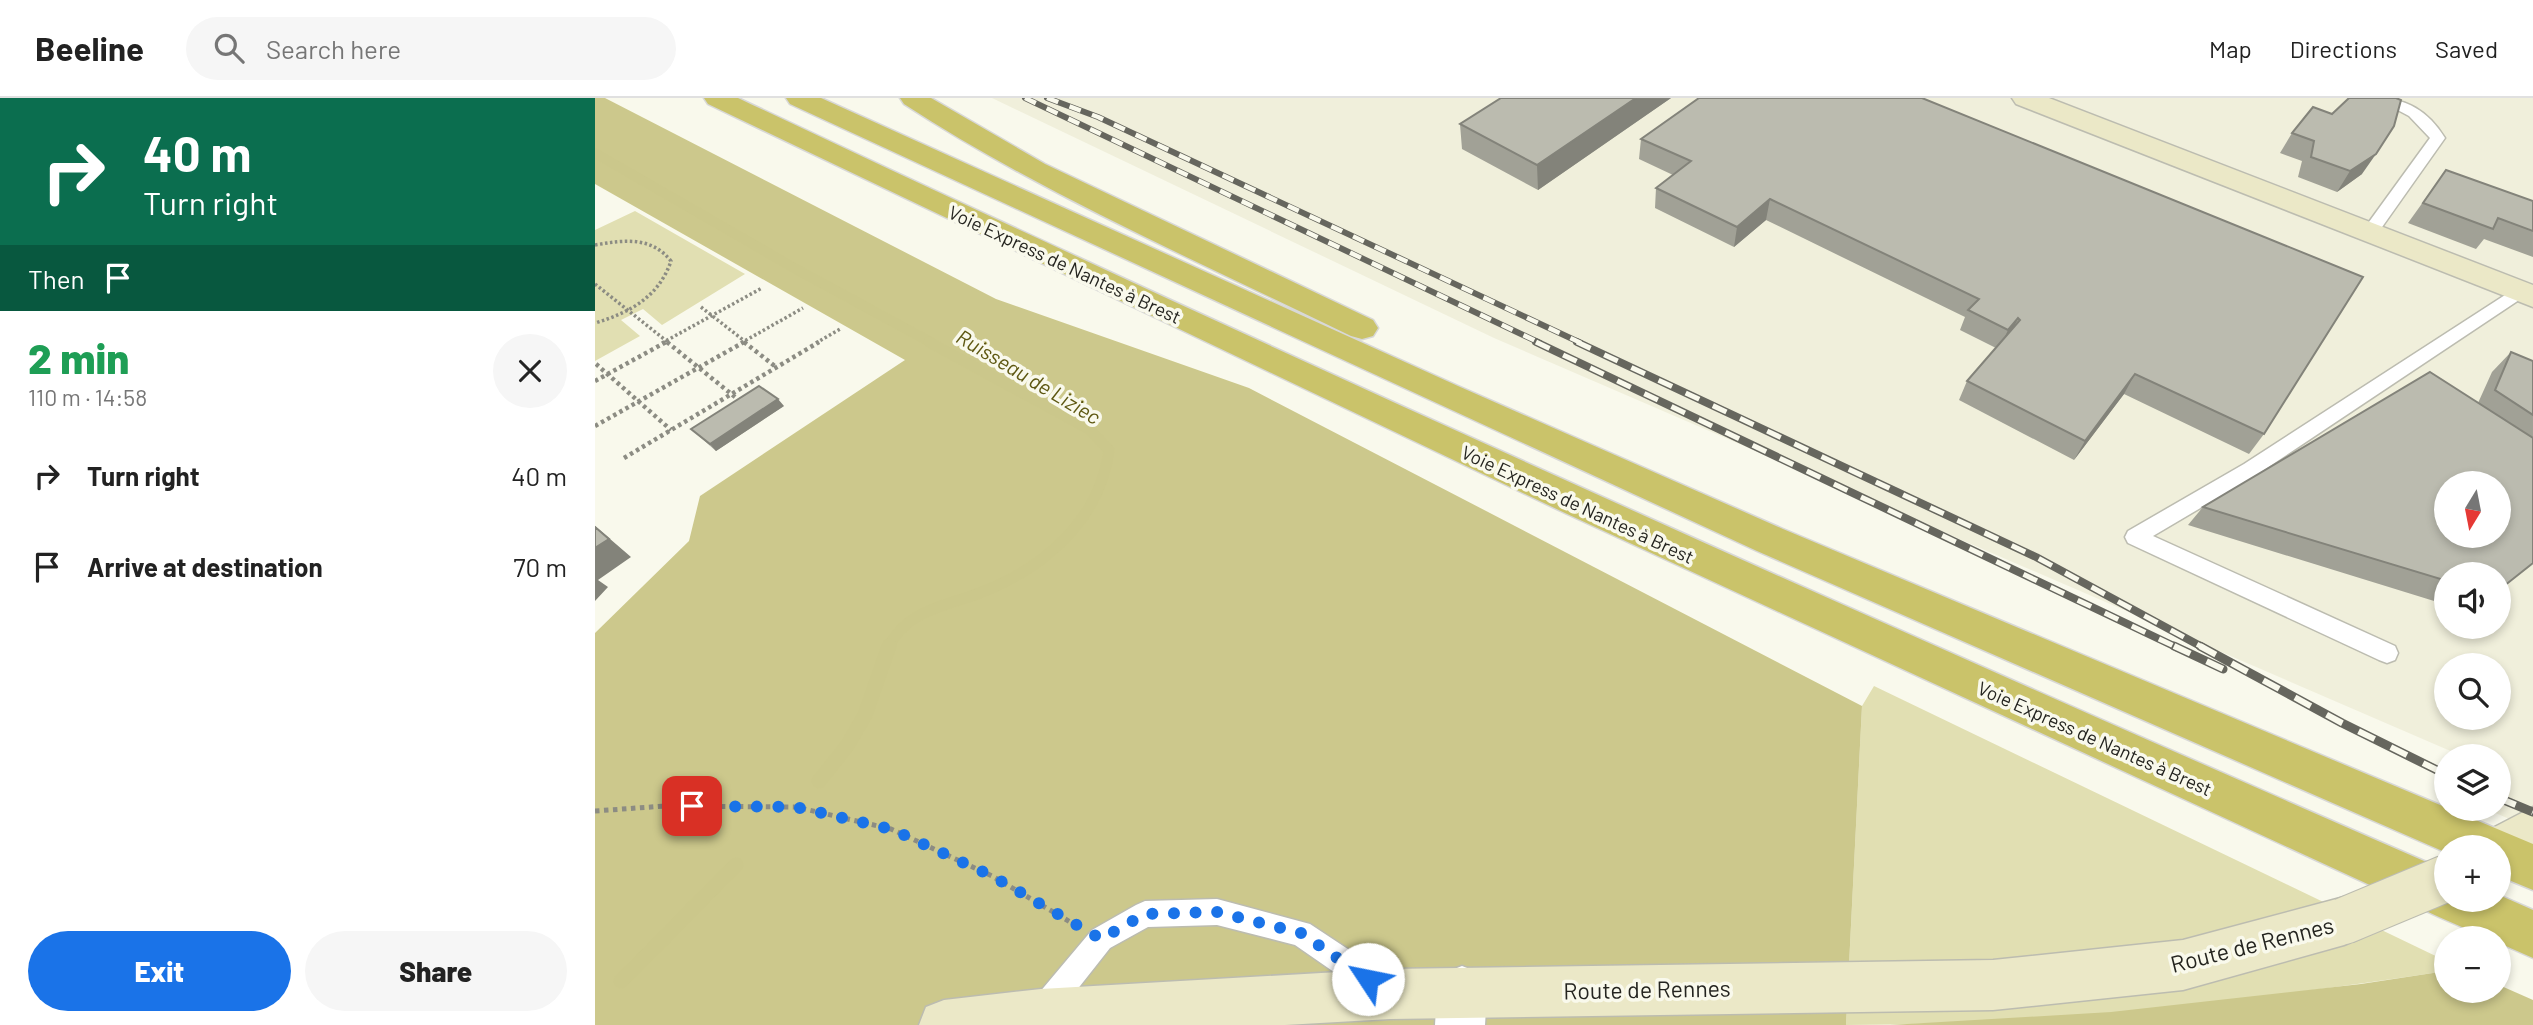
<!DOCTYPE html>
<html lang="en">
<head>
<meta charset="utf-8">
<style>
	:root { --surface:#fff; --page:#f6f6f6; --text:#222; --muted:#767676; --line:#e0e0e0; --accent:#1a73e8 }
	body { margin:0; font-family:Barlow,sans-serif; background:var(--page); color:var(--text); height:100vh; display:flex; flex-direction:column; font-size:26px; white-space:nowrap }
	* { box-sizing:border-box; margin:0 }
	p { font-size:23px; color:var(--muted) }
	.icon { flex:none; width:38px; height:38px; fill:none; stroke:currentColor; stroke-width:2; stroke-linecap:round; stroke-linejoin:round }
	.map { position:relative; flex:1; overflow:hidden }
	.panel { display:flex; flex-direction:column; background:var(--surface); width:595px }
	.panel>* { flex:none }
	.top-card { background:#0b6e4f; color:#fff; overflow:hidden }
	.needle { width:46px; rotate:190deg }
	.controls { position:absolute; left:1839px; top:373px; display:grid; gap:14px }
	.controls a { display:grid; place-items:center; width:77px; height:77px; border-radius:50%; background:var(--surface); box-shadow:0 4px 10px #0003; font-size:35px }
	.pin { position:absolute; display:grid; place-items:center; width:60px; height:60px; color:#fff; margin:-30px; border-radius:14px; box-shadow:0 4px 10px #0006 }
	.me { position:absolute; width:77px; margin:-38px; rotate:304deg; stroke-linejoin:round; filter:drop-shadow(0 0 5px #0008) }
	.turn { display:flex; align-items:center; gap:24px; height:147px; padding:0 28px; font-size:32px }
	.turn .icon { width:91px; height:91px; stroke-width:2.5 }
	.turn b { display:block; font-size:49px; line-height:60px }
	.then { display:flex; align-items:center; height:66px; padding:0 28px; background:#0003; gap:14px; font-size:26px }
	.round { display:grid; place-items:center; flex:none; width:74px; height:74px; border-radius:37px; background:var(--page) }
	.head { display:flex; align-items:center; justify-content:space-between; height:119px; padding:0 28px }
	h1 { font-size:42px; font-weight:800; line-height:52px; color:#1e9e55 }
	.button { display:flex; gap:14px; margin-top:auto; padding:14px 28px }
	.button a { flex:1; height:80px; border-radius:42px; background:var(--accent); color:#fff; font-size:28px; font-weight:800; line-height:80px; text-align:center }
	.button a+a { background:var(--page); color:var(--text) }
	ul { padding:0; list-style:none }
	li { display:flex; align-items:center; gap:21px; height:91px; padding:0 28px }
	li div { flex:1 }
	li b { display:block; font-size:26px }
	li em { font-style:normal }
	header { display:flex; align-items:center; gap:42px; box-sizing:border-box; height:98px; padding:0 35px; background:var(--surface); border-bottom:2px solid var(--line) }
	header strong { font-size:33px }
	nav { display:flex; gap:38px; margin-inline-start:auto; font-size:24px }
	.search { width:490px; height:63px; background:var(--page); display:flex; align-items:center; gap:18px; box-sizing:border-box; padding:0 24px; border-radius:38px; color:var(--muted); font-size:26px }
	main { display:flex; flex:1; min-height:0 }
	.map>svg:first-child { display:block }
</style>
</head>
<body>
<header>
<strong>Beeline</strong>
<div class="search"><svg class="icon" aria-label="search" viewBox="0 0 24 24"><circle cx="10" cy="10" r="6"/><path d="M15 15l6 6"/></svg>Search here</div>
<nav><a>Map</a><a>Directions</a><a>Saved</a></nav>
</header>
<main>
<section class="panel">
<div class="top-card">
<div class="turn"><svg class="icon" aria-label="right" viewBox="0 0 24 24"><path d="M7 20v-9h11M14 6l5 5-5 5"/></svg><div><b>40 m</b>Turn right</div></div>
<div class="then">Then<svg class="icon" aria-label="arrive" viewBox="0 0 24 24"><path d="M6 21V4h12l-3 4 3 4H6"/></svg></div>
</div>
<div class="head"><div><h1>2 min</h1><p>110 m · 14:58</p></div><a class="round"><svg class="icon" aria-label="close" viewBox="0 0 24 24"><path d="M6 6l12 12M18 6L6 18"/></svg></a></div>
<ul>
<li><svg class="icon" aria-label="right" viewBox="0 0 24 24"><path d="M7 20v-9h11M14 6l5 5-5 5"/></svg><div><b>Turn right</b></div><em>40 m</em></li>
<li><svg class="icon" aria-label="arrive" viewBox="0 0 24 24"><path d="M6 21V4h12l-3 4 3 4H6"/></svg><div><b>Arrive at destination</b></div><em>70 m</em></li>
</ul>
<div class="button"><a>Exit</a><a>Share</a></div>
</section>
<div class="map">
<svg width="1938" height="927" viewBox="0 0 1938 927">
	<rect width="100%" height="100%" fill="#f9f9ec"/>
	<path fill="#f0efdb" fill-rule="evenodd" d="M397 0H1938V731L1891 711 1904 710V688L1914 679 1904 674V658H1867L899 240ZM1852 385H1904V438H1852ZM1852 476H1904V528H1852ZM1852 567H1904V620H1852Z"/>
	<path fill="#e1dfb2" d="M40 113 150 176 67 227 48 211 26 222 45 238 0 263V132Z
		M1279 588 1851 863V873C1654 903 1452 927 1251 927L1267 608Z"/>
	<path fill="#ccc88c" d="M0 0H10L401 201 654 290 1267 608 1251 927H0V535L94 443 105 398 310 262 0 86Z
		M1851 873 1852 892H1904V887L1938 902V927H1295L1516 914 1766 886Z"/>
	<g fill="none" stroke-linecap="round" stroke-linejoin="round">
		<path stroke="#cbc78b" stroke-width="10" d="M0 55 201 171 337 245"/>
		<path stroke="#cbc78b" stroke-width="11" d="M293 550C311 513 347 509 382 496 447 472 505 423 514 352L494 331 334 244"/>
		<path stroke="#cbc78b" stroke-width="15" d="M224 683 252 648 270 617 294 548
			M26 883 141 767"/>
		<g stroke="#bcbcb0" stroke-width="3">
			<path id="service" d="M1780 0C1812 0 1833 13 1850 40L1780 139 1774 140 1766 135 1835 40 1814 18Z
				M1924 188 1933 194 1930 198 1663 376 1558 438 1800 548 1803 555 1800 562 1792 565 1784 562 1533 445 1530 439 1533 433 1649 366Z
				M622 801 715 826 795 879 799 889 795 899 785 903 775 899 700 847 622 827 553 829 515 850 459 921 449 925 439 921 435 911 439 901 497 832 541 807 550 803Z"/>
		</g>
		<g stroke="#bcbcb0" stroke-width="3">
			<path id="minor" d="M867 868 885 875 892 893 890 927H840L842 893 849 875Z"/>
		</g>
		<g stroke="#bcbcb0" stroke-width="3">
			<path id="secondary" d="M1417 0H1454L1938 187V209L1421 6Z
				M1938 709V756L1904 773V749H1882L1888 735Z
				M1749 799 1766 806 1773 823 1766 840 1749 847 1588 892 1398 912 795 921 690 927H324L331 909 349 902 446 891 795 871 1398 862 1588 842Z"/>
		</g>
		<g stroke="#d8d8d7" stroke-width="3">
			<path id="trunk" d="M109 0H143C708 267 1278 523 1852 773V802H1904V797L1938 812V860L1904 845V840H1892L1844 819 970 415 113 6Z
				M191 0H226L863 288 1188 431 1938 746V792L1904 778V749H1852V755L1162 453 195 6Z
				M305 0H336L450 66 778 222 783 230 778 238 767 241 756 238C605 164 449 97 309 6Z"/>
		</g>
		<path stroke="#8c8c83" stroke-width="3.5" stroke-dasharray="2.5 2.5" stroke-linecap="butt" d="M0 147C29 142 56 138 76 163 64 199 34 215 0 225
			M0 186 74 245
			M106 209 152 245
			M67 245 167 190
			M146 245 208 210
			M221 245 245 231"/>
		<path stroke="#8c8c83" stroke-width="4.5" stroke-dasharray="3.5 3.5" stroke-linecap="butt" d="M72 244 145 303
			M149 244 181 269
			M1 266 76 332
			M0 283 71 244
			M0 328 149 244
			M29 360 224 244"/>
		<path stroke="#8c8c83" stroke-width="5" stroke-dasharray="4.5 4.5" stroke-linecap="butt" d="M0 713 70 708 201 709 296 731 397 778 477 825"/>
		<use href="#service" fill="#fff" fill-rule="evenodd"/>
		<use href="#minor" fill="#fff" fill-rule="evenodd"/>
		<use href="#secondary" fill="#ebe8c7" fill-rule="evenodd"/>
		<use href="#trunk" fill="#cac36a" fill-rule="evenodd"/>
		<g stroke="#66665e" stroke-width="6">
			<path id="rail-far2" d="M430 0 945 245
				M452 0 503 19 986 245"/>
		</g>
		<g stroke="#66665e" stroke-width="8">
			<path id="rail-far1" d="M941 244 1583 550
				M982 244 1441 459 1609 550"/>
		</g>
		<g stroke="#66665e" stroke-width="9">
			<path id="rail" d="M1579 548 1628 571
				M1605 548 1747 625 1852 677
				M1904 700 1938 714"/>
		</g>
		<use href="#rail-far2" stroke="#f9f9ec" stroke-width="4.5" stroke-dasharray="12" stroke-linecap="butt"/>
		<use href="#rail-far1" stroke="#f9f9ec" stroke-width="5" stroke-dasharray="15" stroke-linecap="butt"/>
		<use href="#rail" stroke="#f9f9ec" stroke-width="6" stroke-dasharray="18" stroke-linecap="butt"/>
		<g stroke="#bcbcb0" stroke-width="48" stroke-linecap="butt">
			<path id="secondary-bridge" d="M1749 823 1852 780"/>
		</g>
		<use href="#secondary-bridge" stroke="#ebe8c7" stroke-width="46"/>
	</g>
	<path fill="#a1a196" d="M1076 0 943 92 867 51 865 26Z
		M1104 0 1669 336 1654 356 1529 296 1479 362 1364 302 1372 283 1401 250 1365 232 1370 219 1171 122 1139 149 1060 110 1061 90 1078 77 1044 61 1046 41Z
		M1718 9 1767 76 1742 94 1703 79 1707 63 1685 55 1697 35Z
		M1851 72 1938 103V159L1889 141 1881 151 1813 125Z
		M1916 254 1938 263V465L1852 476V507L1593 427 1608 409 1883 305 1897 274Z
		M189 308 121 353 96 331Z"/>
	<path fill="#83837a" d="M1041 0H1076L943 92 942 67Z
		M1781 56 1767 76 1742 94 1755 73Z
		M1175 101 1171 122 1139 149 1142 129Z
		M1423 220 1414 240 1404 252 1413 232Z
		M1540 276 1529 296 1479 362 1490 343Z
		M183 301 189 308 121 353 115 346Z
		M0 428 36 459 3 482 13 489 0 503Z"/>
	<path fill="#bbbbaf" stroke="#83837a" stroke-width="2" fill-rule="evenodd" d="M906 0H1041L942 67 865 26Z
		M1104 0H1327L1768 179 1669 336 1540 276 1490 343 1372 283 1425 222 1423 220 1413 232 1373 212 1384 201 1175 101 1142 129 1061 90 1096 63 1046 41Z
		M1754 0H1801L1806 2 1799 28 1781 56 1755 73 1716 59 1719 43 1697 35 1718 9 1737 16Z
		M1851 72 1938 103V133L1903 120 1898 131 1828 105Z
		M1916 254 1938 263V317L1900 292Z
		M1835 274 1938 340V465L1904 492V476H1852V483L1608 409ZM1852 385H1904V438H1852Z
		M164 288 183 301 115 346 96 331Z
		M0 429 14 441 0 450Z"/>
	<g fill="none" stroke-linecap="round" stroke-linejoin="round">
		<path stroke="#1a73e8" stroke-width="12" stroke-dasharray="0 21.6" d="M97 708 201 709 296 731 397 778 506 841 550 816 622 814 706 835 773 881"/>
	</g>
	<g text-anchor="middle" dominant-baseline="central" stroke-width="7" stroke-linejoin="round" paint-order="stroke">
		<g font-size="19" fill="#24241f" stroke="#f9f9ec">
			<text transform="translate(470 166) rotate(25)">Voie Express de Nantes à Brest</text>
			<text transform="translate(983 406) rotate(25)">Voie Express de Nantes à Brest</text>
			<text transform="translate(1500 640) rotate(24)">Voie Express de Nantes à Brest</text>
		</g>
		<g font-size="21" font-style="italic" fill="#5e5812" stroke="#f9f9ec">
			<text transform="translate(434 278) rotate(31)">Ruisseau de Liziec</text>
		</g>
		<g font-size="23" fill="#24241f" stroke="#f9f9ec">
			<text transform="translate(1657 846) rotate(-14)">Route de Rennes</text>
			<text transform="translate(1052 891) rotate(-1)">Route de Rennes</text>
		</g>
	</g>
</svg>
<div class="controls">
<a><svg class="needle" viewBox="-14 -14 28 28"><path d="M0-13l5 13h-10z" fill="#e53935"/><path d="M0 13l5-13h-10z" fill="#767676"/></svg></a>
<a><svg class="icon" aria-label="sound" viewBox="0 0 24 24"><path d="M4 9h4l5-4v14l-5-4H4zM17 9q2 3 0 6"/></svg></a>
<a><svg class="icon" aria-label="search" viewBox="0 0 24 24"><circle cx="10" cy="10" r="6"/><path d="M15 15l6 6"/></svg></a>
<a><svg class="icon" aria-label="layers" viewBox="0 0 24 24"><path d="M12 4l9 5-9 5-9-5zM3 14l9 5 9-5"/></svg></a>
<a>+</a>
<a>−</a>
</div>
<div class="pin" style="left:97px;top:708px;background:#d93025"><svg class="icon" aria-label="arrive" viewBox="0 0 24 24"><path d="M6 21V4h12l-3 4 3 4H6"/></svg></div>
<svg class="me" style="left:773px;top:881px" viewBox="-20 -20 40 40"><circle r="19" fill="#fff"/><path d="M0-13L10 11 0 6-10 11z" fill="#1a73e8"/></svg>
</div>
</main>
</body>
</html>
